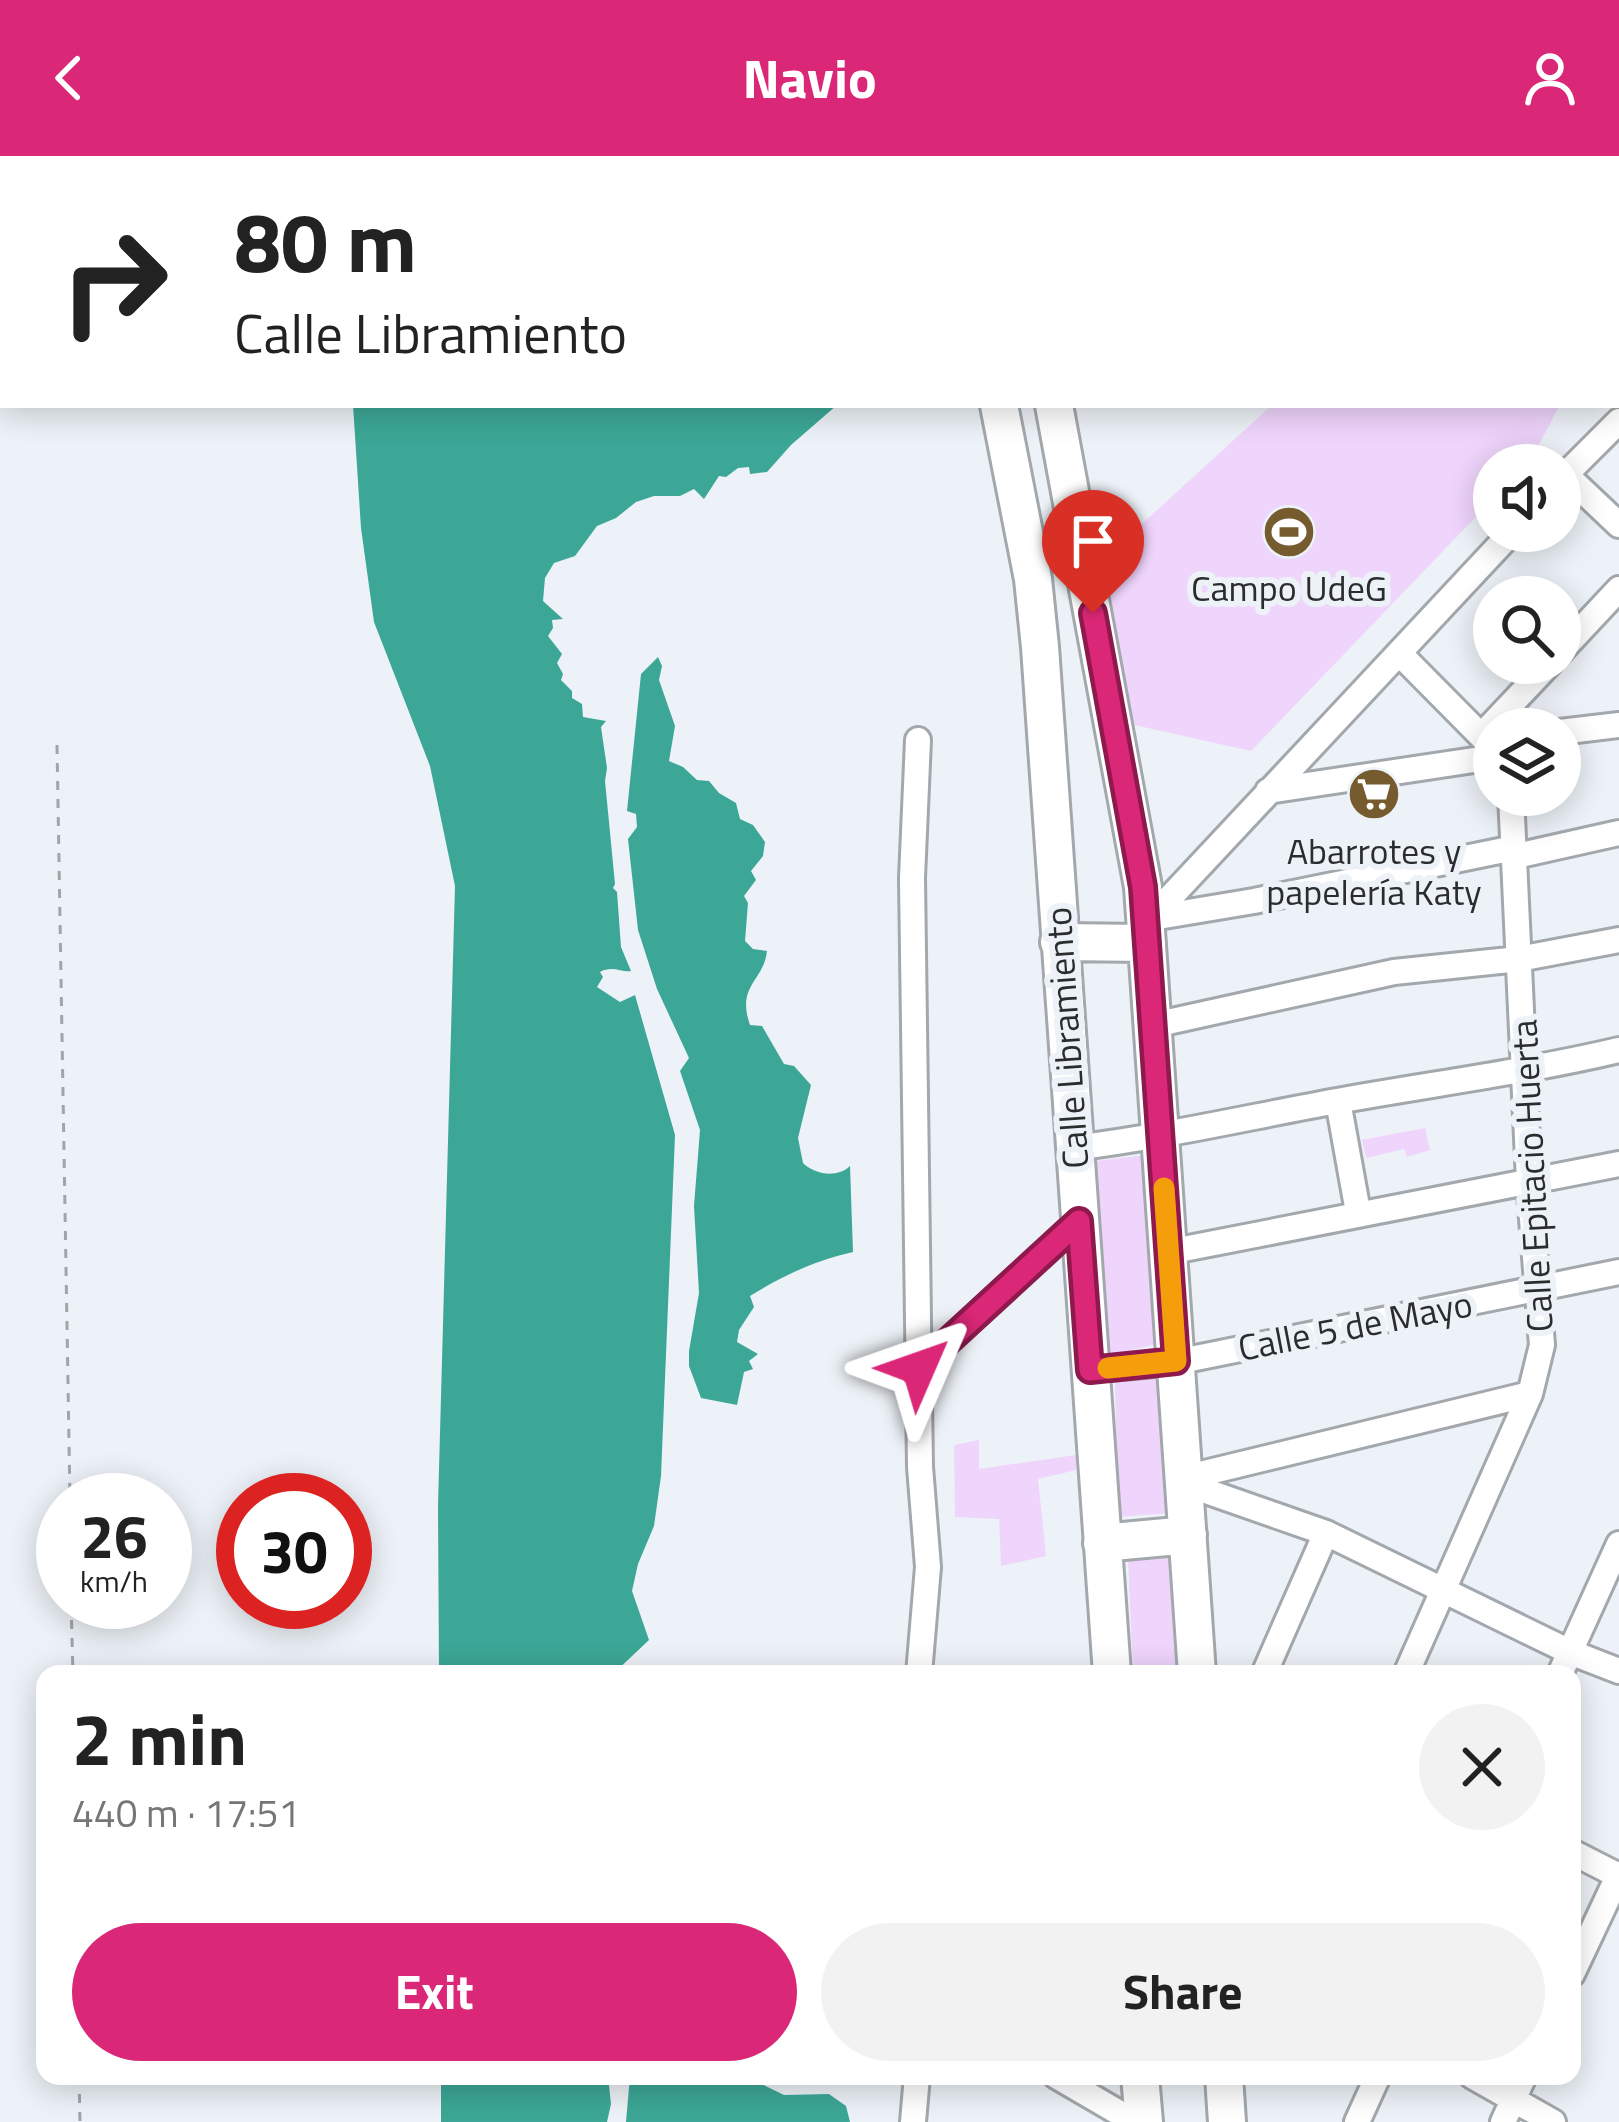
<!DOCTYPE html>
<html lang="en">
<head>
<meta charset="utf-8">
<style>
	:root { --surface:#fff; --page:#f2f2f2; --text:#222; --muted:#767676; --accent:#db2777 }
	body { margin:0; font-family:"Titillium Web",sans-serif; background:var(--page); color:var(--text); height:100vh; display:flex; flex-direction:column; font-size:45px; white-space:nowrap }
	* { box-sizing:border-box; margin:0 }
	p { font-size:39px; color:var(--muted) }
	.icon { flex:none; width:66px; height:66px; fill:none; stroke:currentColor; stroke-width:2; stroke-linecap:round; stroke-linejoin:round }
	.map { position:relative; flex:1; overflow:hidden }
	.panel { position:absolute; left:36px; top:1509px; width:1545px; height:420px; display:flex; flex-direction:column; background:var(--surface); border-radius:24px; box-shadow:0 6px 30px #0003 }
	.panel>* { flex:none }
	.hud { position:absolute; left:0px; top:0px; width:1620px; height:252px; box-shadow:0 6px 30px #0003; background:#fff; color:var(--text); overflow:hidden }
	.fabs { position:absolute; left:1473px; top:288px; display:grid; gap:24px }
	.fabs a { display:grid; place-items:center; width:108px; height:108px; border-radius:50%; background:var(--surface); box-shadow:0 6px 30px #0003; font-size:60px }
	.speed { position:absolute; left:36px; top:1317px; display:flex; gap:24px; font-size:60px; font-weight:700; text-align:center }
	.speed>* { display:grid; place-content:center; width:156px; height:156px; border-radius:50%; background:var(--surface); box-shadow:0 6px 30px #0003; line-height:1 }
	.speed small { font-size:30px; font-weight:400 }
	.speed .limit { border:18px solid #d22; background:#fff; color:#111 }
	.pin { position:absolute; display:grid; place-items:center; width:102px; height:102px; color:#fff; margin:-123px -51px; border-radius:50% 50% 50% 0; rotate:-45deg; box-shadow:0 0 12px #0007 }
	.pin .icon { rotate:45deg }
	.me { position:absolute; width:132px; margin:-66px; rotate:47deg; stroke-linejoin:round; filter:drop-shadow(0 0 9px #0008) }
	.turn { display:flex; align-items:center; gap:42px; height:252px; padding:0 36px; font-size:54px }
	.turn .icon { width:156px; height:156px; stroke-width:2.5 }
	.turn b { display:block; font-size:84px; line-height:102px }
	.round { display:grid; place-items:center; flex:none; width:126px; height:126px; border-radius:63px; background:var(--page) }
	.overview { display:flex; align-items:center; justify-content:space-between; height:204px; padding:0 36px }
	h1 { font-size:72px; font-weight:700; line-height:90px }
	.cta { display:flex; gap:24px; margin-top:auto; padding:24px 36px }
	.cta a { flex:1; height:138px; border-radius:72px; background:var(--accent); color:#fff; font-size:48px; font-weight:700; line-height:138px; text-align:center }
	.cta a+a { background:var(--page); color:var(--text) }
	header { display:flex; justify-content:space-between; align-items:center; height:156px; padding:0 36px; background:var(--accent); color:#fff; font-size:54px; font-weight:700 }
	.map>svg:first-child { display:block }
</style>
</head>
<body>
<header><svg class="icon" aria-label="back" viewBox="0 0 24 24"><path d="M15 5l-7 7 7 7"/></svg>Navio<svg class="icon" aria-label="person" viewBox="0 0 24 24"><circle cx="12" cy="8" r="4"/><path d="M4 21q1-7 8-7t8 7"/></svg></header>
<div class="map">
<svg width="1619" height="1966" viewBox="0 0 1619 1966">
	<rect width="100%" height="100%" fill="#edf2f8"/>
	<path fill="#efd4fb" d="M1272 249H1560L1531 303 1525 309H1494V342L1251 595 1130 568 1097 409Z
		M1425 972 1430 994 1407 1001 1404 993 1366 1002 1362 984Z
		M1146 999 1157 1188 1110 1199 1095 1005Z
		M1164 1222 1172 1357 1118 1361 1115 1224Z
		M979 1284V1313L1076 1299V1314L1038 1323 1046 1400 1001 1410 999 1363 955 1361 954 1289Z
		M1173 1394 1180 1518H1133L1128 1403Z"/>
	<path fill="#3ca796" d="M353 249 621 252 837 249 791 289 767 316 750 318 749 311 738 312 726 321 719 320 704 343 694 333 680 340H654L636 346 616 362 597 370 575 400 554 407 545 422 543 445 563 463 552 464 553 472 548 480 562 498 557 507 563 518 561 524 572 535V542L582 548 583 561 606 565 601 571 607 612 605 625 615 728 613 732 617 736 621 791 631 815C623 817 612 809 600 816L603 821 597 831 620 846 635 839 675 979 661 1320 654 1370 638 1408 632 1435 649 1484 613 1518H439L438 1350 455 730 430 610 374 466 361 372Z
		M658 501 662 510 659 524 675 570 669 605 683 611 697 624 709 625 719 637 736 647 740 663 753 669 765 686 763 700 751 715 756 724 744 740 748 747 745 785 753 793 767 795C764 825 736 829 750 869L762 870 784 908 794 910 811 929 798 982 803 1007C815 1019 838 1022 850 1010L853 1096C814 1105 784 1119 750 1140L754 1151 739 1174 737 1186 758 1198 749 1205 753 1213 744 1216 737 1249 701 1242 689 1210V1195L699 1137 694 1050 700 974 680 915 689 902 657 833 638 774 628 683 637 671 636 658 627 655 641 518Z
		M441 1920H608L611 1948 607 1966H441Z
		M630 1920H745L784 1939 829 1938 846 1950 850 1966H626Z"/>
	<g fill="none" stroke-linecap="round" stroke-linejoin="round">
		<path stroke="#3ca796" stroke-width="6" d="M1081 3 1084 0"/>
		<g stroke="#a3a8ad" stroke-width="30">
			<path id="minor" d="M1565 318 1619 369
				M1560 324 1619 265
				M1560 496 1619 433
				M1400 498 1494 593
				M1560 576 1619 569
				M1482 579 1550 507
				M918 584 912 722 920 1311 928 1411 919 1518
				M1268 635 1494 601
				M1516 700 1619 677
				M1146 763 1254 745 1514 692
				M1149 764 1513 375
				M1154 869 1394 816 1519 803 1619 784
				M1338 945 1358 1056
				M1074 992C1163 981 1249 961 1337 945 1431 928 1526 916 1619 894
				M1168 1096 1619 1008
				M919 1212 1079 1065
				M1090 1214 1176 1206 1619 1116
				M1184 1322 1530 1238
				M1183 1327 1326 1377 1570 1496 1619 1515
				M1264 1518 1326 1377
				M1406 1518 1530 1238 1542 1189 1529 1025 1511 639
				M1560 1518 1619 1388
				M1572 1696 1619 1720
				M1572 1818 1619 1718
				M1056 1920 1135 1966
				M1472 1920 1553 1966
				M913 1966 917 1920
				M1357 1966 1378 1920
				M1503 1966 1524 1920"/>
		</g>
		<g stroke="#a3a8ad" stroke-width="42">
			<path id="highway" d="M951 0V3
				M999 0 1000 3
				M999 249 1033 423 1040 491 1112 1518
				M1054 249 1143 731 1197 1518
				M1059 786 1147 787
				M1102 1387 1188 1379
				M1140 1920 1144 1966
				M1224 1920 1227 1966"/>
		</g>
		<path stroke="#a1a5a9" stroke-width="3" stroke-dasharray="9 9" stroke-linecap="butt" d="M57 589 70 1344
			M71 1446 73 1518
			M79 1920 80 1966"/>
		<use href="#minor" stroke="#fff" stroke-width="24"/>
		<use href="#highway" stroke="#fff" stroke-width="36"/>
	</g>
	<g fill="none" stroke-linecap="round" stroke-linejoin="round">
		<g stroke="#8e194d" stroke-width="30">
			<path id="route" d="M919 1212 1079 1065 1090 1214 1176 1205 1143 731 1093 457"/>
		</g>
		<use href="#route" stroke="#db2777" stroke-width="21"/>
		<path stroke="#f59e0b" stroke-width="21" d="M1108 1212 1176 1205 1164 1032"/>
	</g>
	<defs>
		<g id="stadium-disc" transform="scale(2.7)"><circle r="9.5" fill="#755b2d" stroke="#edf2f8"/><path d="M0-5a6.5 5 0 1 0 0 10a6.5 5 0 1 0 0-10ZM-3.5-1.8h7v3.6h-7Z" fill="#fff"/></g>
		<g id="supermarket-disc" transform="scale(2.7)"><circle r="9.5" fill="#755b2d" stroke="#edf2f8"/><path d="M-6-5.5h2.5l.6 2H6L4.5 2H-2.5L-4.4-4H-6ZM-1.5 3.2a1.3 1.3 0 1 0 .1 0ZM3 3.2a1.3 1.3 0 1 0 .1 0Z" fill="#fff"/></g>
	</defs>
	<g fill-rule="evenodd">
		<use href="#stadium-disc" x="1289" y="376"/>
		<use href="#supermarket-disc" x="1374" y="638"/>
	</g>
	<g text-anchor="middle" dominant-baseline="central" stroke-width="12" stroke-linejoin="round" paint-order="stroke">
		<g font-size="36" fill="#2a2c2e" stroke="#edf2f8">
			<text x="1289" y="431">Campo UdeG</text>
			<text x="1374" y="694">Abarrotes y<tspan x="1374" dy="41">papelería Katy</tspan></text>
		</g>
		<g font-size="36" fill="#2a2c2e" stroke="#edf2f8">
			<text transform="translate(1066 882) rotate(-94)">Calle Libramiento</text>
			<text transform="translate(1531 1020) rotate(-93)">Calle Epitacio Huerta</text>
			<text transform="translate(1355 1169) rotate(-11)">Calle 5 de Mayo</text>
		</g>
	</g>
</svg>
<div class="fabs">
<a><svg class="icon" aria-label="sound" viewBox="0 0 24 24"><path d="M4 9h4l5-4v14l-5-4H4zM17 9q2 3 0 6"/></svg></a>
<a><svg class="icon" aria-label="search" viewBox="0 0 24 24"><circle cx="10" cy="10" r="6"/><path d="M15 15l6 6"/></svg></a>
<a><svg class="icon" aria-label="layers" viewBox="0 0 24 24"><path d="M12 4l9 5-9 5-9-5zM3 14l9 5 9-5"/></svg></a>
</div>
<div class="speed"><div>26<small>km/h</small></div><div class="limit">30</div></div>
<div class="pin" style="left:1093px;top:457px;background:#d93025"><svg class="icon" aria-label="arrive" viewBox="0 0 24 24"><path d="M6 21V4h12l-3 4 3 4H6"/></svg></div>
<svg class="me" style="left:919px;top:1212px" viewBox="-20 -20 40 40"><path d="M0-17L14 15 0 8-14 15z" fill="#db2777" stroke="#fff" stroke-width="4"/></svg>
<div class="hud">
<div class="turn"><svg class="icon" aria-label="right" viewBox="0 0 24 24"><path d="M7 20v-9h11M14 6l5 5-5 5"/></svg><div><b>80 m</b>Calle Libramiento</div></div>
</div>
<section class="panel">
<div class="overview"><div><h1>2 min</h1><p>440 m · 17:51</p></div><a class="round"><svg class="icon" aria-label="close" viewBox="0 0 24 24"><path d="M6 6l12 12M18 6L6 18"/></svg></a></div>
<div class="cta"><a>Exit</a><a>Share</a></div>
</section>
</div>
</body>
</html>
